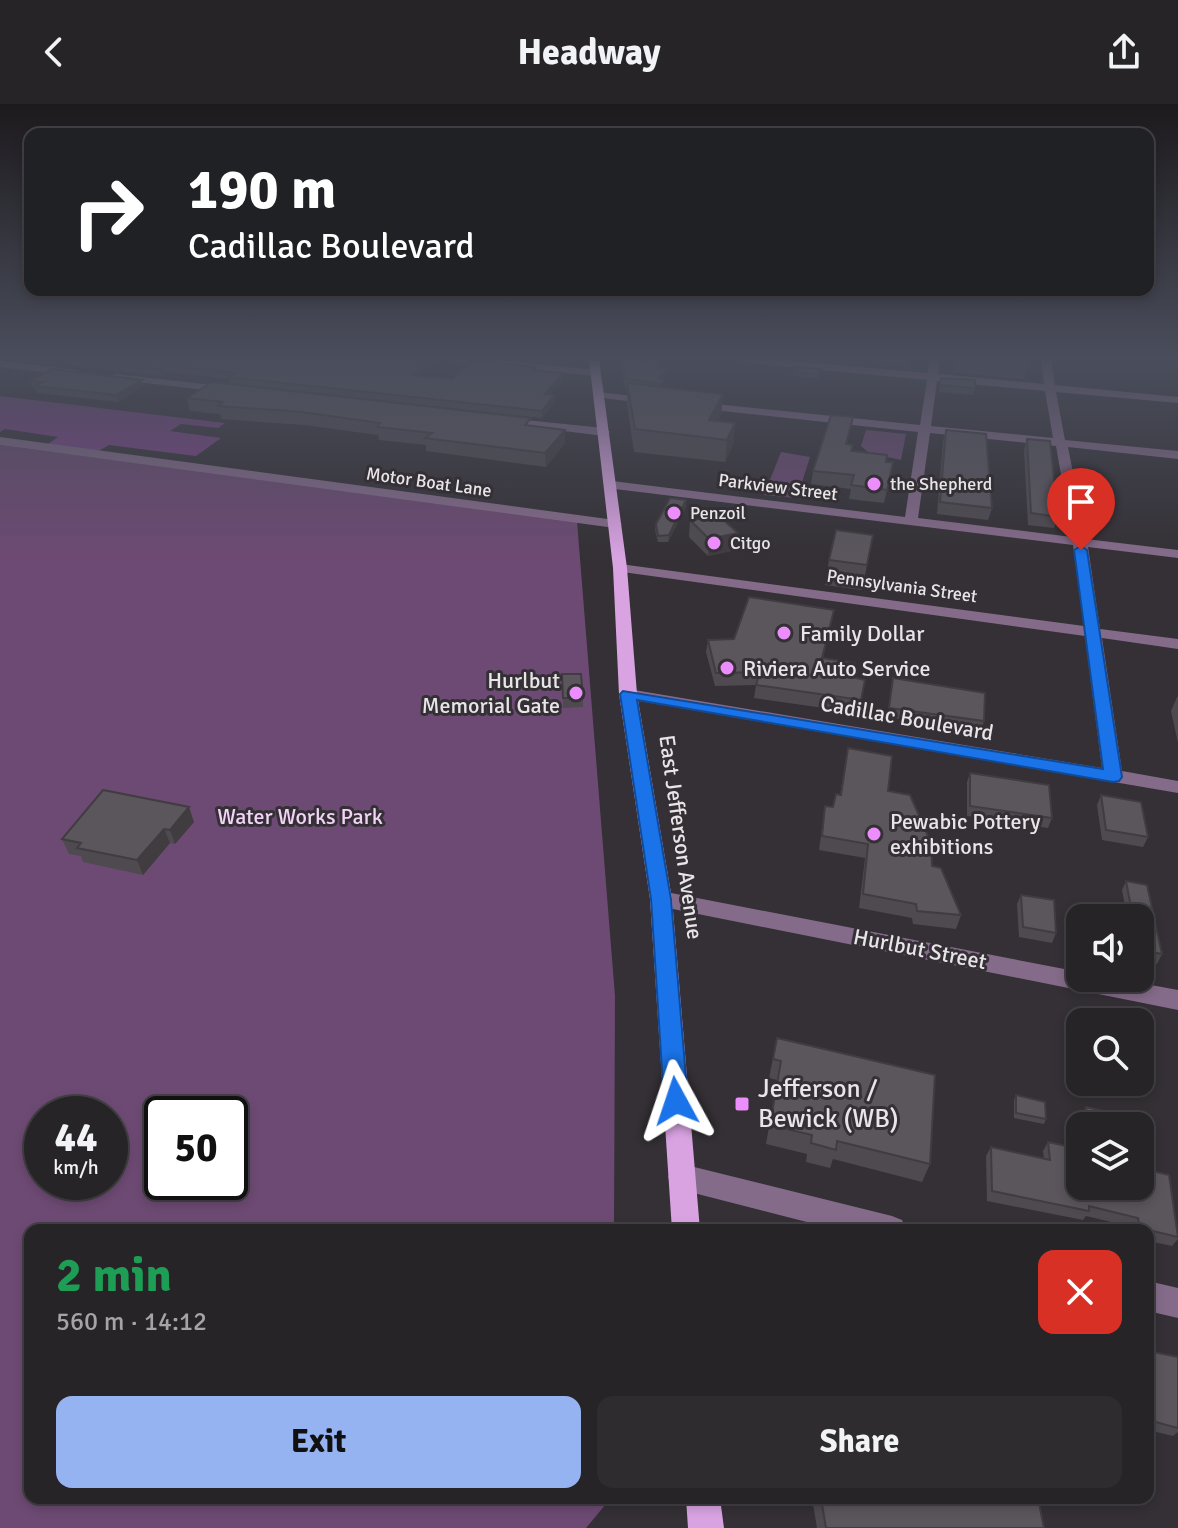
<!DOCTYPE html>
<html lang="en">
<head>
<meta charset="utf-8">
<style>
	:root { --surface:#272428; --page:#2f2c30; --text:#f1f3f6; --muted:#a4a4a8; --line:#434145; --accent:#95b2f1 }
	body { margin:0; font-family:Signika,sans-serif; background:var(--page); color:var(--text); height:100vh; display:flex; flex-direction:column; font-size:30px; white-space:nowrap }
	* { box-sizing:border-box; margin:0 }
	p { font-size:26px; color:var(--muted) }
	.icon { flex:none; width:44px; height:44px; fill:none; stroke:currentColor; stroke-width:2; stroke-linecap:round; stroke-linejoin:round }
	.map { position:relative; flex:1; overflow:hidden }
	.details { position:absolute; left:24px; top:1120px; width:1130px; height:280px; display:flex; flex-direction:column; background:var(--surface); border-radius:16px; box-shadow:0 4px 12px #0003,0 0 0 2px var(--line) }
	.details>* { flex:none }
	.top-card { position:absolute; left:24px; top:24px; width:1130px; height:168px; border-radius:16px; box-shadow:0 4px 12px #0003,0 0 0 2px var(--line); background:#202124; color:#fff; overflow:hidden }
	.tools { position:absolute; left:1066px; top:800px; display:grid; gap:16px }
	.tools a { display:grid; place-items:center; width:88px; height:88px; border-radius:16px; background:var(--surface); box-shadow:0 4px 12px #0003,0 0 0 2px var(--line); font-size:40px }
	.speed { position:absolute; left:24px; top:992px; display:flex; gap:16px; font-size:40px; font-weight:700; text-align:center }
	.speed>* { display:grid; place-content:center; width:104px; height:104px; border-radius:50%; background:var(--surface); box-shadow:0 4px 12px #0003,0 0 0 2px var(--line); line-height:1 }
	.speed small { font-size:20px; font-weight:400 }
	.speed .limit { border:4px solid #111; border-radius:12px; background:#fff; color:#111 }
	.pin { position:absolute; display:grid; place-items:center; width:68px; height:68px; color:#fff; margin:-82px -34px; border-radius:50% 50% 50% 0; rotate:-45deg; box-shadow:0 0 8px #0007 }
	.pin .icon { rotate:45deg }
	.me { position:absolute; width:88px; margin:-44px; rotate:355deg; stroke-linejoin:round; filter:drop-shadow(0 0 6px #0008) }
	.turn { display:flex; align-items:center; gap:28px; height:168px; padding:0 32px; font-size:36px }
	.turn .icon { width:104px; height:104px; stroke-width:2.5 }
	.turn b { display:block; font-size:56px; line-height:68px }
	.round { display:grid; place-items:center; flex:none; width:84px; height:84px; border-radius:16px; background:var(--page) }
	.head { display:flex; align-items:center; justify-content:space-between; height:136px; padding:0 32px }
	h1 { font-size:48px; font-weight:800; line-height:60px; color:#1e9e55 }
	.action { display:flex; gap:16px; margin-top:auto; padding:16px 32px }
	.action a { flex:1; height:92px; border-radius:16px; background:var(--accent); color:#111; font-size:32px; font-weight:800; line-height:92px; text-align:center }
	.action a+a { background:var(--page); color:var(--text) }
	header { display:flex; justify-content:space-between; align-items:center; height:104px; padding:0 32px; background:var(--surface); font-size:36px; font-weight:800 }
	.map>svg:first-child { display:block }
</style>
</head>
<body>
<header><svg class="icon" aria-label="back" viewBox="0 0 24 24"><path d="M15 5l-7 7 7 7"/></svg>Headway<svg class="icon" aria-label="share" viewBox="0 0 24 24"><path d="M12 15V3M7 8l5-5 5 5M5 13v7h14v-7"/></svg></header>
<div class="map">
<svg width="1178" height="1424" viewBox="0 0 1178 1424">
	<rect width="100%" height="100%" fill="#343035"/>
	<path fill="#6d4a73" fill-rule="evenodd" d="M866 326 906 330 901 356 869 349 861 342Z
		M0 341 577 417 615 892 614 1126H30V1394H611L586 1424H0ZM42 1010H110V1078H42ZM162 1010H230V1078H162Z
		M781 348 810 353 797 394 764 391Z"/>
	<path fill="#7d4387" d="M0 292 225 319 218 324 181 320 170 327 221 334 196 352 109 341 97 348 45 342 58 333 5 325 0 328Z"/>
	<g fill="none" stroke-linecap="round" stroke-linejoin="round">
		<path fill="#856b8a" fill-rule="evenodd" d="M449 255H484L596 266 601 269 596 272 454 258Z
			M733 255H770L928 269 930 255H940L938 270 1044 280 1041 255H1051L1055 281 1178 293V299L1056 288 1065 336 1178 347V355L1068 343 1086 435 1178 446V454L1088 443 1100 525 1178 535V545L1102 534 1122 667 1178 677V689L622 594 619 590 628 585 1102 664 1085 532 615 467 613 464 620 460 1084 522 1073 441 607 384 606 381 612 377 905 413 918 328 695 304 689 301 695 298 920 321 927 276 738 258ZM937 277 1045 287 1053 334 931 322ZM930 329 1056 342 1072 433 918 414Z
			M0 257 76 266 81 269 76 272 0 263Z
			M115 270 231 283 236 286 231 289 111 275 110 273Z
			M599 288 651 294 657 297 651 300 595 293V289Z
			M505 314 604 324 610 328 604 332 501 319V315Z
			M0 333 615 416 622 420 615 424 0 341Z
			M661 787 1080 868V874H1113L1178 886V906L653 801 650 795 653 789Z
			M682 1060 892 1112 902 1116 906 1126H838L682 1086 672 1082 668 1073 672 1064Z
			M1148 1177 1178 1184V1214L1148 1207Z"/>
		<path fill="#d9a3e2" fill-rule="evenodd" d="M589 255H599L627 464 637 590 672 795 700 1126H672L650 795 619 590 613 464Z
			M686 1394H720L724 1424H688Z"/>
	</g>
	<path fill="#4e4a4f" d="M57 255H439L420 272 453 275 536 263V267L563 269V276L550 291H555V298L542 314 231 280 230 275 168 268 161 272 73 262 71 257Z
		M513 255H549L546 258Z
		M619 255H645V256L660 257 659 264 665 276 663 279V283L723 290 721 311 718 317 735 319 733 341 725 358 634 348 627 300V286H626Z
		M803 255H826L825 257Z
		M867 255H911L910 264 866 260Z
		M955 255H1030L1024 275 953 268Z
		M792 268 820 269 818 274 791 272Z
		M941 274 975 284 973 291 939 288Z
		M142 276 144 282 118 298 37 289 35 284H33L31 277Z
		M187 294 532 322 565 326V339L546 363 426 347V341L379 336 378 331 304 321 221 315 220 310 190 307Z
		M850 326 847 340 852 347 886 358H893L884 399 849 395 851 385 811 380 813 367Z
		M946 326 992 404 988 416 937 410 943 337Z
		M1027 335 1058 413 1054 424 1028 421 1024 346Z
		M686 403 668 438H658L655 426 656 420Z
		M690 416 738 429 736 446 708 452 689 433Z
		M873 431 862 486 825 481 829 456Z
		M834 506 823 554 852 573 865 576 859 609 754 594 756 581 715 582 706 548 708 536 734 535Z
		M562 570 583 594V603L563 604Z
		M893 574 984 617 981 627 887 613Z
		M1177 593H1178V639L1171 607Z
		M848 644 888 687 961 811 956 825 913 820 912 814 859 804 865 754 819 746 825 702 833 703 840 691Z
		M970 669 1052 714 1048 724 967 712V678Z
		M1101 691 1148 733 1143 743 1102 736 1097 701Z
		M194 718 175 740 170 739 143 771 83 758 81 752 69 750 62 735Z
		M1126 777 1162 850 1157 860 1140 856V814H1116L1115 810 1120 801 1125 802 1122 786Z
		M1021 791 1056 829 1052 839 1019 833 1017 800Z
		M777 934 930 1060 922 1078 833 1055 830 1064 806 1058 807 1050 766 1040 777 976 769 974Z
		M1016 991 1046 1015 1044 1020 1014 1014V996Z
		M1086 1003 1110 1022H1085L1083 1008Z
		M1048 1038 1080 1082 1178 1127V1135L1172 1142 1148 1137V1126H1132V1123L1086 1112 1083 1116 987 1097 986 1052 991 1043 1044 1055 1043 1047Z
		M1148 1247 1178 1253V1328L1173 1332 1148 1326Z
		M812 1394H1038L1044 1424H817Z"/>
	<path fill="#403c40" d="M431 255H439L414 278 413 271Z
		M166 261 168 268 161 272 160 265Z
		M666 265 665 276 663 279V286L660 291 661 280 659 275Z
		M563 269V276L545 297V290Z
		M142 276 144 282 118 298 116 291Z
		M723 290 721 311 710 334 709 316Z
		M555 291V298L542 314V307Z
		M735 319 733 341 725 358 727 336Z
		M565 326V339L546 363 545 349Z
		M686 396V403L668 438 669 431Z
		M738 429 736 446 708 452 709 435Z
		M189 703 194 718 175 740 170 726Z
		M164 725 170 739 143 771 137 756Z"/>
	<path fill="#5b565c" stroke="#403c40" stroke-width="2" d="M72 255H431L413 271 453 275 472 256 536 263 533 266 563 269 545 290 555 291 542 307 229 273 236 269 166 261 160 265 71 256Z
		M621 255H640L660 257 655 264 666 265 659 275 663 276 661 280 626 275Z
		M867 255H911L910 261 867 257Z
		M794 263 821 265 818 271 792 268Z
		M52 265 142 276 116 291 35 282 43 278 31 277Z
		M941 274 975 276V284L940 281Z
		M212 278 531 314 525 321 565 326 545 349 425 334 432 329 377 323 380 319 302 308 218 302 223 298 187 294Z
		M627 279 723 290 709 316 735 319 727 336 635 325Z
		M831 311 853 313 846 340 853 341 851 347 887 351 886 358H893L887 386 851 381 854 371 813 367Z
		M946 326 986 330 992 404 940 398Z
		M1027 335 1050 337 1058 413 1031 409Z
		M670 394 686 396 669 431 658 432 656 420Z
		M720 413 738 429 709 435 690 416Z
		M836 426 873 431 867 461 829 456Z
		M749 493 834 506 822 554 855 559 852 573 865 576 861 596 756 581 760 568 716 569 708 536 734 535Z
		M562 570H581L583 594H563Z
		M893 574 985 589 984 617 889 604Z
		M848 644 892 652 888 687 910 691 931 739 932 762 941 764 961 811 917 807 916 800 863 790 868 740 822 732 825 702 833 703 836 690 841 691Z
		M970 669 1049 681 1052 714 970 702Z
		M103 686 189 703 170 726 164 725 137 756 77 744 81 739 62 735Z
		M1101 691 1141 698 1148 733 1106 726Z
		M1126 777 1147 781 1162 850 1140 846V814H1121L1120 801 1131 803Z
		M1021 791 1054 796 1056 829 1023 823Z
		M777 934 935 971 930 1060 837 1037 836 1046 811 1039 812 1031 770 1021 781 957 773 955Z
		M1016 991 1045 998 1046 1015 1016 1009Z
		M1086 1003 1108 1008 1110 1022H1088Z
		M1048 1038 1080 1045V1082H1140V1064L1169 1071 1178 1133 1140 1124 1138 1114 1089 1102V1107L992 1087 991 1043 1050 1056Z
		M1148 1247 1178 1253V1324L1148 1316Z
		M821 1394H1038L1044 1424H826Z"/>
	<linearGradient id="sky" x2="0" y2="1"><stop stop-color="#1d1a1d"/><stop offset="0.56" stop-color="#4a4e5c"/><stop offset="1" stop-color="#4a4e5c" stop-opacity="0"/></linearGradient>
	<rect width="1178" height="454" fill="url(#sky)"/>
	<path fill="#1a73e8" stroke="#114b97" stroke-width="2" d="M1081 442 1087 446 1122 673 1119 677 1113 678 637 596 671 795 688 997 685 1004 676 1007 668 1004 664 997 651 795 620 590 623 587 1103 665 1074 446Z"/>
	<g fill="#eb8dfb" stroke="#343035" stroke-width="3">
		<circle cx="874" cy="380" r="8"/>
		<circle cx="674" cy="409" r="8"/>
		<circle cx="714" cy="439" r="8"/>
		<circle cx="784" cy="529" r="8"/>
		<circle cx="727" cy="564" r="8"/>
		<circle cx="576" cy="589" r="8"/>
		<circle cx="874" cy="730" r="8"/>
		<rect x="734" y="992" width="16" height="16" rx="4"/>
	</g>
	<g text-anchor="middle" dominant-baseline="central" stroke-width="6" stroke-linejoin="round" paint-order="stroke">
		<g font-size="18" fill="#e8e5e8" stroke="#343035">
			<text transform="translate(429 378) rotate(8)">Motor Boat Lane</text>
			<text transform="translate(778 383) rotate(7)">Parkview Street</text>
			<text transform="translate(902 482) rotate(8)">Pennsylvania Street</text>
		</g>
		<g font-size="18" fill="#e8e5e8" stroke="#343035" text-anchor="start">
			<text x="890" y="380">the Shepherd</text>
			<text x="690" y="409">Penzoil</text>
			<text x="730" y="439">Citgo</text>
		</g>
		<g font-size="22" fill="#e8e5e8" stroke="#343035" text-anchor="start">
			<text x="800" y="529">Family Dollar</text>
			<text x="743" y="564">Riviera Auto Service</text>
			<text x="560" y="576" text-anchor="end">Hurlbut<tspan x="560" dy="25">Memorial Gate</tspan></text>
			<text x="890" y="717">Pewabic Pottery<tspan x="890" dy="25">exhibitions</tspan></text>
		</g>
		<g font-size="22" fill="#e8e5e8" stroke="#343035">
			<text transform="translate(907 614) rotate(10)">Cadillac Boulevard</text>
			<text transform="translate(681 733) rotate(82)">East Jefferson Avenue</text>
			<text transform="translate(920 845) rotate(11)">Hurlbut Street</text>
		</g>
		<g font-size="22" fill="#f3d3f8" stroke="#343035">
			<text x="300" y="712">Water Works Park</text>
		</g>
		<g font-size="26" fill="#e8e5e8" stroke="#343035" text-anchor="start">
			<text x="758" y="985">Jefferson /<tspan x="758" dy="30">Bewick (WB)</tspan></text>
		</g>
	</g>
</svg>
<div class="tools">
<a><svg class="icon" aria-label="sound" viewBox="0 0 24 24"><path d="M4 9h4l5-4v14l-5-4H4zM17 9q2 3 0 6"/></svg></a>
<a><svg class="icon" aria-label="search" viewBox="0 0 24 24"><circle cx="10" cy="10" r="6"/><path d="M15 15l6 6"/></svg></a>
<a><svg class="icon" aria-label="layers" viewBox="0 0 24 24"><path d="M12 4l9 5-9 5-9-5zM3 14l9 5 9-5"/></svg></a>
</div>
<div class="speed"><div>44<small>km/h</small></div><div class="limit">50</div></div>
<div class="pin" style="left:1081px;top:446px;background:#d93025"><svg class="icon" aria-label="arrive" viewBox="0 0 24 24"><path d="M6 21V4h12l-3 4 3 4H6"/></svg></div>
<svg class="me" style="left:676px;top:997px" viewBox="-20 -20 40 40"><path d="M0-17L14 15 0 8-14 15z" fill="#1a73e8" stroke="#fff" stroke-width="4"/></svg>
<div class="top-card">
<div class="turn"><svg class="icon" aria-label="right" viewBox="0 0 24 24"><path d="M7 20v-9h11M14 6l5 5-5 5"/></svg><div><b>190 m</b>Cadillac Boulevard</div></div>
</div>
<section class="details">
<div class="head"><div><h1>2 min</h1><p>560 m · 14:12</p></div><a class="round" style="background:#d93025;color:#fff"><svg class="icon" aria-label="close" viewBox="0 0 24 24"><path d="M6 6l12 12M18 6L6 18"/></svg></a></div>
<div class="action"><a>Exit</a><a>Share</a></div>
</section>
</div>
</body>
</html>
